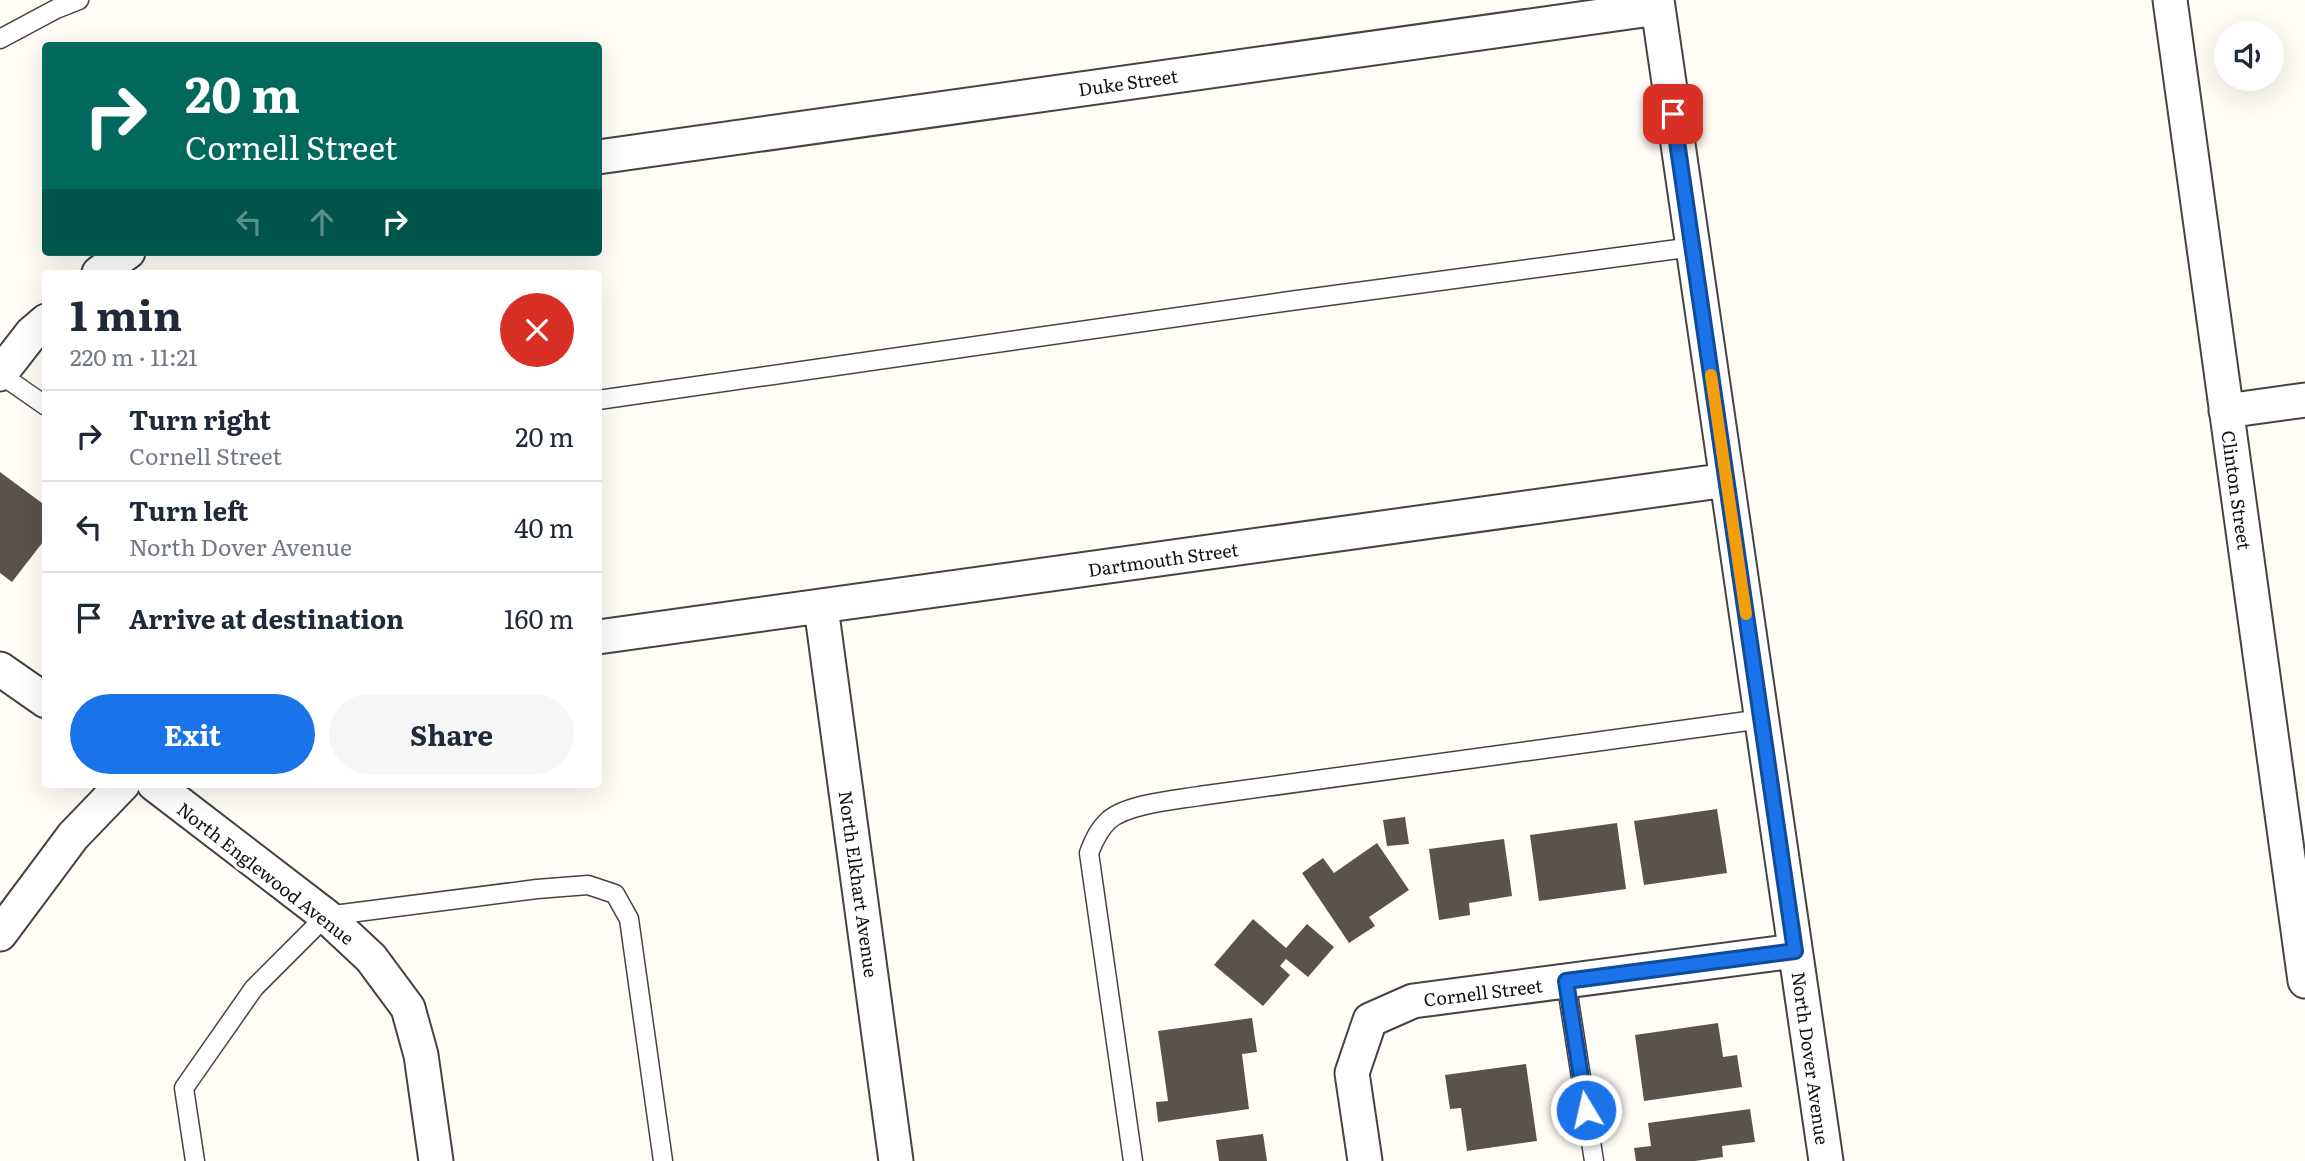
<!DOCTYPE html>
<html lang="en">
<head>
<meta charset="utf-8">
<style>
	:root { --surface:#fff; --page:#f6f6f7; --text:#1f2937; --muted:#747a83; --line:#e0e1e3; --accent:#1a73e8 }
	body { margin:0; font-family:Literata,serif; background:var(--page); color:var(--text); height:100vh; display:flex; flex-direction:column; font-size:26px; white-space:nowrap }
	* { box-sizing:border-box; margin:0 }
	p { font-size:23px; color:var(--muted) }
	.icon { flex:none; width:38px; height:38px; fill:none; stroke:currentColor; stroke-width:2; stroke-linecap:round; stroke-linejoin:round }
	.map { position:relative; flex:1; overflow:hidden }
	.drawer { position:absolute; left:42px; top:270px; width:560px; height:518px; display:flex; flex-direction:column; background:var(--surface); border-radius:7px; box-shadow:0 7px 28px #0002 }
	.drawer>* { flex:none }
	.hud { position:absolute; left:42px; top:42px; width:560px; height:214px; border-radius:7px; box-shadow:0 7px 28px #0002; background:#00695c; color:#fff; overflow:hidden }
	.controls { position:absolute; left:2214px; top:21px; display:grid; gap:14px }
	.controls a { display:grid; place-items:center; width:70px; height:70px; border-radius:50%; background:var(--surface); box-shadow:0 7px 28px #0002; font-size:35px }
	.pin { position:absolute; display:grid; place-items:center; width:60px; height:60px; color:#fff; margin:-30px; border-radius:14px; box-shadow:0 4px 10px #0006 }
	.me { position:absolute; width:77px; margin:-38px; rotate:351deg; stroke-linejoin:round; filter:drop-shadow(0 0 5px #0008) }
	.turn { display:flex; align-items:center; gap:24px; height:147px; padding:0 28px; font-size:32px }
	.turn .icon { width:91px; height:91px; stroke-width:2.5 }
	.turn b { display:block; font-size:49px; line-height:60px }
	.lanes { display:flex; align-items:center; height:66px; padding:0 28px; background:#0003; justify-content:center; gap:35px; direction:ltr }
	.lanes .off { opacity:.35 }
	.round { display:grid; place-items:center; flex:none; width:74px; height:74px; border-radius:37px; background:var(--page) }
	.headline { display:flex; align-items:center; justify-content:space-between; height:119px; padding:0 28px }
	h1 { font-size:42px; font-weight:700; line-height:52px }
	.action { display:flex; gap:14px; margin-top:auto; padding:14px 28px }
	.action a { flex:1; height:80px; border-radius:42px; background:var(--accent); color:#fff; font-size:28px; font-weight:700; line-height:80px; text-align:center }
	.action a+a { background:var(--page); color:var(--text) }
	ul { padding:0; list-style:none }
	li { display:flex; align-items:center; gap:21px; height:91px; padding:0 28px; border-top:2px solid var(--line) }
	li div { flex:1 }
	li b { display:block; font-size:26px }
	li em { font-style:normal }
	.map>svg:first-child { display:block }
</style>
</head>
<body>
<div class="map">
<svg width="2305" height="1161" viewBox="0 0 2305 1161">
	<rect width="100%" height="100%" fill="#fffdf5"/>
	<path fill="#5a524d" d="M0 472 46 506V538L12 582 0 573Z
		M1717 809 1727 873 1644 885 1634 821Z
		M1405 817 1409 844 1387 846 1383 820Z
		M1617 823 1626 889 1539 901 1530 835Z
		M1504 839 1512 896 1469 903 1470 915 1439 920 1429 849Z
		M1377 843 1409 890 1369 917 1375 926 1349 943 1302 873 1323 858 1334 873Z
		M1253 919 1286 948 1307 924 1334 947 1308 977 1286 959 1280 966 1290 975 1263 1006 1214 965Z
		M1252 1018 1257 1052 1242 1054 1249 1109 1158 1122 1156 1102 1168 1101 1158 1031Z
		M1718 1023 1723 1057 1737 1055 1742 1087 1644 1101 1635 1035Z
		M1526 1064 1537 1141 1467 1151 1461 1108 1450 1109 1445 1075Z
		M1750 1109 1755 1142 1722 1146 1723 1157 1695 1161H1636L1634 1148 1651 1146 1648 1123Z
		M1263 1134 1267 1161H1219L1216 1140Z"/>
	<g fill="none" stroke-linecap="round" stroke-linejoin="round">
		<g stroke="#444" stroke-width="21">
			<path id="lane" d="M0 39 56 9 79 0
				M0 374 46 406
				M598 400 1290 301 1693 247
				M1566 981 1594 1161
				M195 1161 184 1088 254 988 326 916 537 889 588 885 615 894 629 919 663 1161
				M1133 1161 1089 853C1094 840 1099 829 1109 820 1127 804 1175 800 1199 796L1762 719"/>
		</g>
		<g stroke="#444" stroke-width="37">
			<path id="street" d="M1657 0 1826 1161
				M2170 0 2305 981
				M598 157 1658 8
				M99 273 128 252
				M0 374 32 333 46 321
				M2226 411 2305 400
				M821 607 896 1161
				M598 637 1727 480
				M0 669 46 701
				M154 784 326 916 371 958 408 1008 421 1055 436 1161
				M0 934 73 836 123 784
				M1365 1161 1352 1073 1370 1020 1413 1001 1795 951"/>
		</g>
		<use href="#lane" stroke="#fff" stroke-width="18"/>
		<use href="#street" stroke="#fff" stroke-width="33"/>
	</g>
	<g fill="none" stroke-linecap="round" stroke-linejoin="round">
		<g stroke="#114b97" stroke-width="18">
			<path id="route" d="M1586 1110 1566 981 1795 951 1673 114"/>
		</g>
		<use href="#route" stroke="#1a73e8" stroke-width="12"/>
		<path stroke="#f59e0b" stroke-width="12" d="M1711 375 1746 614"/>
	</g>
	<g text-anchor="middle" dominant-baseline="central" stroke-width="7" stroke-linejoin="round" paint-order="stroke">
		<g font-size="18" fill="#111" stroke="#fff">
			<text transform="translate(1128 82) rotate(-8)">Duke Street</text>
			<text transform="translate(2237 490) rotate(82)">Clinton Street</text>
			<text transform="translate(1163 559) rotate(-8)">Dartmouth Street</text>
			<text transform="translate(266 873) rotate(38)">North Englewood Avenue</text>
			<text transform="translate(859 884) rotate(82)">North Elkhart Avenue</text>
			<text transform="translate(1483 992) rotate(-7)">Cornell Street</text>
			<text transform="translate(1811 1058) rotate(82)">North Dover Avenue</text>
		</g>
	</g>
</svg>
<div class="controls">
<a><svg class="icon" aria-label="sound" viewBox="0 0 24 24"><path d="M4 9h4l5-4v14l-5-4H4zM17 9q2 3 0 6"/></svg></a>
</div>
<div class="pin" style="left:1673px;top:114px;background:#d93025"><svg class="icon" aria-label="arrive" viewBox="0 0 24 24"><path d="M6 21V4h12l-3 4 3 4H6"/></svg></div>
<svg class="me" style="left:1586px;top:1110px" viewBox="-20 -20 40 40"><circle r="17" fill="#1a73e8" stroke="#fff" stroke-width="3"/><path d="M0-11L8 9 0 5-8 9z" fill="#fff"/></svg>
<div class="hud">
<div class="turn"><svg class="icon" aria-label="right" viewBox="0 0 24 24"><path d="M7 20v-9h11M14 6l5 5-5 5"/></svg><div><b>20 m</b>Cornell Street</div></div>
<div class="lanes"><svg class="icon off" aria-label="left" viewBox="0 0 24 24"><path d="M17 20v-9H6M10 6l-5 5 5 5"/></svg><svg class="icon off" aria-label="ahead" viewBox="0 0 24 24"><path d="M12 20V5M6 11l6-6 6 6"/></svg><svg class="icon" aria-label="right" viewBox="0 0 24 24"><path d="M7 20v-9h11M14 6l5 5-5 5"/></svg></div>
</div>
<section class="drawer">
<div class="headline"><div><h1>1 min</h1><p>220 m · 11:21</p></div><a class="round" style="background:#d93025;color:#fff"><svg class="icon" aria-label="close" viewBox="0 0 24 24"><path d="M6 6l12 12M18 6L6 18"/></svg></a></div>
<ul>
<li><svg class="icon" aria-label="right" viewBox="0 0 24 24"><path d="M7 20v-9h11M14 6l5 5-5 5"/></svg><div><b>Turn right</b><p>Cornell Street</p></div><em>20 m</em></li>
<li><svg class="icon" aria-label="left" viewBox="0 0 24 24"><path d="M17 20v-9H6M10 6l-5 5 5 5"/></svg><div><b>Turn left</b><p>North Dover Avenue</p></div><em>40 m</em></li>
<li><svg class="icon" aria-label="arrive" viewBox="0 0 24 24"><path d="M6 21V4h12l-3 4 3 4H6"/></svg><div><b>Arrive at destination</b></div><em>160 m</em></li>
</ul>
<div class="action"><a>Exit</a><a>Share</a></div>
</section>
</div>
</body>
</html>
